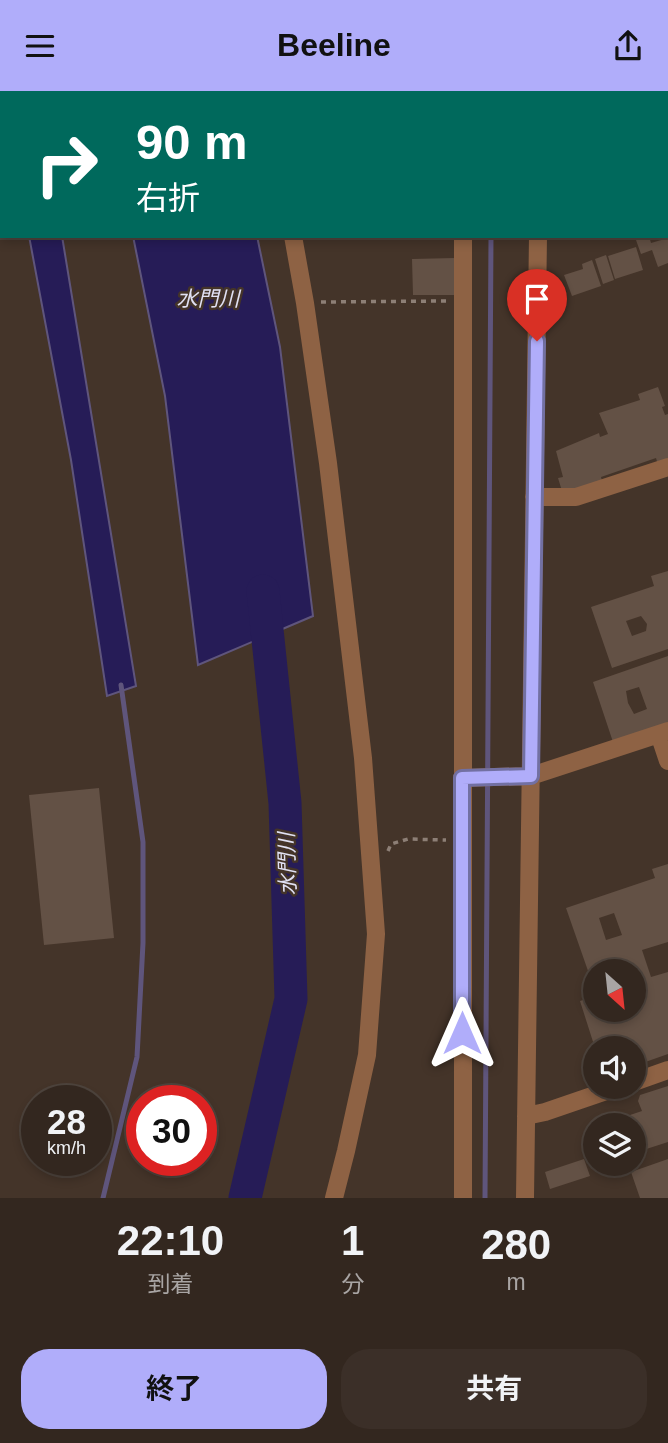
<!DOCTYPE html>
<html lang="ja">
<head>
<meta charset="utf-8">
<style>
	:root { --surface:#33271f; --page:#3b2f28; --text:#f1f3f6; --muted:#a9a5a4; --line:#4e443d; --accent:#b0adfa }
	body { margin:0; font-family:Arial,"Noto Sans JP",sans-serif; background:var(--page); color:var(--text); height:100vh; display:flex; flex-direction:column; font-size:26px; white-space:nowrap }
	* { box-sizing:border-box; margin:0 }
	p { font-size:23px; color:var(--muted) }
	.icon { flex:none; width:38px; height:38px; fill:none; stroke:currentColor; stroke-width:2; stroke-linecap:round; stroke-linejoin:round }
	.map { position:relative; height:1107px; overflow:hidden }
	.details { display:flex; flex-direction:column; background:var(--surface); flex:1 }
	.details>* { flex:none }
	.top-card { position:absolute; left:0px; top:0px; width:668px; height:147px; box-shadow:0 4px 10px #0003,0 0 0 2px var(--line); background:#00695c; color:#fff; overflow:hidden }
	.needle { width:46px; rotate:153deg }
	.controls { position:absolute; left:583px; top:868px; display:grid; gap:14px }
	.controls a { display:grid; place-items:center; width:63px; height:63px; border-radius:50%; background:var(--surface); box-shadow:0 4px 10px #0003,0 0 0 2px var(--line); font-size:35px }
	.speed { position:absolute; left:21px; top:994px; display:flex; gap:14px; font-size:35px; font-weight:700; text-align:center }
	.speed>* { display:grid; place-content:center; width:91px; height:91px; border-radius:50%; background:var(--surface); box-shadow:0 4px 10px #0003,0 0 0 2px var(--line); line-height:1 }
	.speed small { font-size:18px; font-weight:400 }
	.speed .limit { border:10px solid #d22; background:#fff; color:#111 }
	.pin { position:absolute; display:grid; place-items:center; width:60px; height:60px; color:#fff; margin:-72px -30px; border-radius:50% 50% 50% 0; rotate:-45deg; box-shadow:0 0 7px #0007 }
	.pin .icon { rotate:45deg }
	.me { position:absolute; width:77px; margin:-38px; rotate:0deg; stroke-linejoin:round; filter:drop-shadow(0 0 5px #0008) }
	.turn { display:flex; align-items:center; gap:24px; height:147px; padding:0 21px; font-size:32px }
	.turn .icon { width:91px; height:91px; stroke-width:2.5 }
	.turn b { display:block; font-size:49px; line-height:60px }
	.eta { display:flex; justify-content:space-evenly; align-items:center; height:119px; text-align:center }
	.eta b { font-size:42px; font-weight:700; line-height:49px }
	.action { display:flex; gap:14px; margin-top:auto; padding:14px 21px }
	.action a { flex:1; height:80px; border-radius:28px; background:var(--accent); color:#111; font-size:28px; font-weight:700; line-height:80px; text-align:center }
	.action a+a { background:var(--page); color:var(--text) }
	header { display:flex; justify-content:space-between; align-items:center; height:91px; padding:0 21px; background:var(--accent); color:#111; font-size:32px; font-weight:700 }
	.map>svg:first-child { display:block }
</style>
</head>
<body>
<header><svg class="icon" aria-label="menu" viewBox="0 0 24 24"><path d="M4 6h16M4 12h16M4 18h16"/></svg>Beeline<svg class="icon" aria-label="share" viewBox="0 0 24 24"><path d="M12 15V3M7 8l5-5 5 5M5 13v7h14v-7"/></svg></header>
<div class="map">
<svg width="668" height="1107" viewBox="0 0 668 1107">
	<rect width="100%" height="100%" fill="#443429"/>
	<path fill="#261c57" stroke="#5f557c" stroke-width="2" d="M29 145H62L136 595 107 605 71 369Z
		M133 145H257L280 256 313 525 198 574 165 305Z"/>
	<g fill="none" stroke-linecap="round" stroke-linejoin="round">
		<path stroke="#5f557c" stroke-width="5" d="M103 1107 137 966 143 852V751L121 594
			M485 1107 491 145"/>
		<path stroke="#261c57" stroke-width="33" d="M245 1107 291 908 285 712 263 500"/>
	</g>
	<path fill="#635145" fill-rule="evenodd" d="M649 145 651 152 668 147V172L658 176 652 159 641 163 636 149Z
		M636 156 643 179 615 188 608 165Z
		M606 164 614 189 603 193 595 168Z
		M455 167V204H413L412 168Z
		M592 169 601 195 572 205 564 184 583 178 582 173Z
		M658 296 665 315 662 316 665 324 668 323V370L658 374 656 367 601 386 602 390 567 401 562 400 558 387 563 386 556 360 599 342 600 346 608 343 599 322 640 309 638 303Z
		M668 480V558L612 577 591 516 654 495 651 485ZM641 525 647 533 646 540 632 545 626 530Z
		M668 565V633L613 651 593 591ZM639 596 647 618 634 623 628 612 626 600Z
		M99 697 114 847 44 854 29 704Z
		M668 773V851L642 859 651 886 668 881V963L634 975V957H595L580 910 595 905V919H634V880H595L594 897 566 817 655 787 652 778ZM614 822 622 844 606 849 599 827Z
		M668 995V1051L634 1062V1034H620L618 1028 642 1020 638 1010 640 1004Z
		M584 1068 590 1085 550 1098 545 1081Z
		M668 1068V1107H640L631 1081Z"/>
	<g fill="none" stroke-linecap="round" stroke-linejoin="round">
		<path stroke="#8d7f76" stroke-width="3.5" stroke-dasharray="5 5" stroke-linecap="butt" d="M321 211 446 210
			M388 760 391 753 408 748 446 749"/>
		<path stroke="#8e6244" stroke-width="18" d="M265 0V2
			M349 0V2
			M539 0V2
			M466 2V0
			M667 26H668
			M293 145 305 212 328 372 363 667 376 843 367 964 346 1060 334 1107
			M463 145V1107
			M534 406H576L668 376
			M659 643 668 670
			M462 687 531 685 668 640
			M634 991 668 979
			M526 1025 545 1021 618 996
			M525 1107 538 145"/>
	</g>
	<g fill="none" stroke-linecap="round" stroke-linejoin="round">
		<g stroke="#7270a2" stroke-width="18">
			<path id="route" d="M462 942V687L531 685 537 250"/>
		</g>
		<use href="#route" stroke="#b0adfa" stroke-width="12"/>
	</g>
	<g text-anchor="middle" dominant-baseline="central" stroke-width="5" stroke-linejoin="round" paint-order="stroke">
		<g font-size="21" font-style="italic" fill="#e1e1f4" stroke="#443429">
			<text x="208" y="207">水門川</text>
			<text transform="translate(287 773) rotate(-92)">水門川</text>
		</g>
	</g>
</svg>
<div class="controls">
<a><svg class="needle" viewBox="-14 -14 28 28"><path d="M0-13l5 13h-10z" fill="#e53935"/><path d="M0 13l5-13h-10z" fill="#a9a5a4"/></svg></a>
<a><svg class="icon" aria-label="sound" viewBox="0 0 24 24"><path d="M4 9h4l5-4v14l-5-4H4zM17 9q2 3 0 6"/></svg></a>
<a><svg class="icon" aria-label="layers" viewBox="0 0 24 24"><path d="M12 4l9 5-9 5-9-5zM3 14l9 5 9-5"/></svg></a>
</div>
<div class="speed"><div>28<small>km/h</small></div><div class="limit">30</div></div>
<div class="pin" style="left:537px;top:250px;background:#d93025"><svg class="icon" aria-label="arrive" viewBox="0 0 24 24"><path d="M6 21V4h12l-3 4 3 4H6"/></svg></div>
<svg class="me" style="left:462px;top:942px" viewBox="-20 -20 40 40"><path d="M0-17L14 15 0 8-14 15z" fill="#b0adfa" stroke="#fff" stroke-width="4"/></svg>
<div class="top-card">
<div class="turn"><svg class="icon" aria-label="right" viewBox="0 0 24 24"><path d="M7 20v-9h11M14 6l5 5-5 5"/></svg><div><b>90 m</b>右折</div></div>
</div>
</div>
<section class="details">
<div class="eta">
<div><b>22:10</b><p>到着</p></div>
<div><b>1</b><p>分</p></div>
<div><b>280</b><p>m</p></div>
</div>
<div class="action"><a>終了</a><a>共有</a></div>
</section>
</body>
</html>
